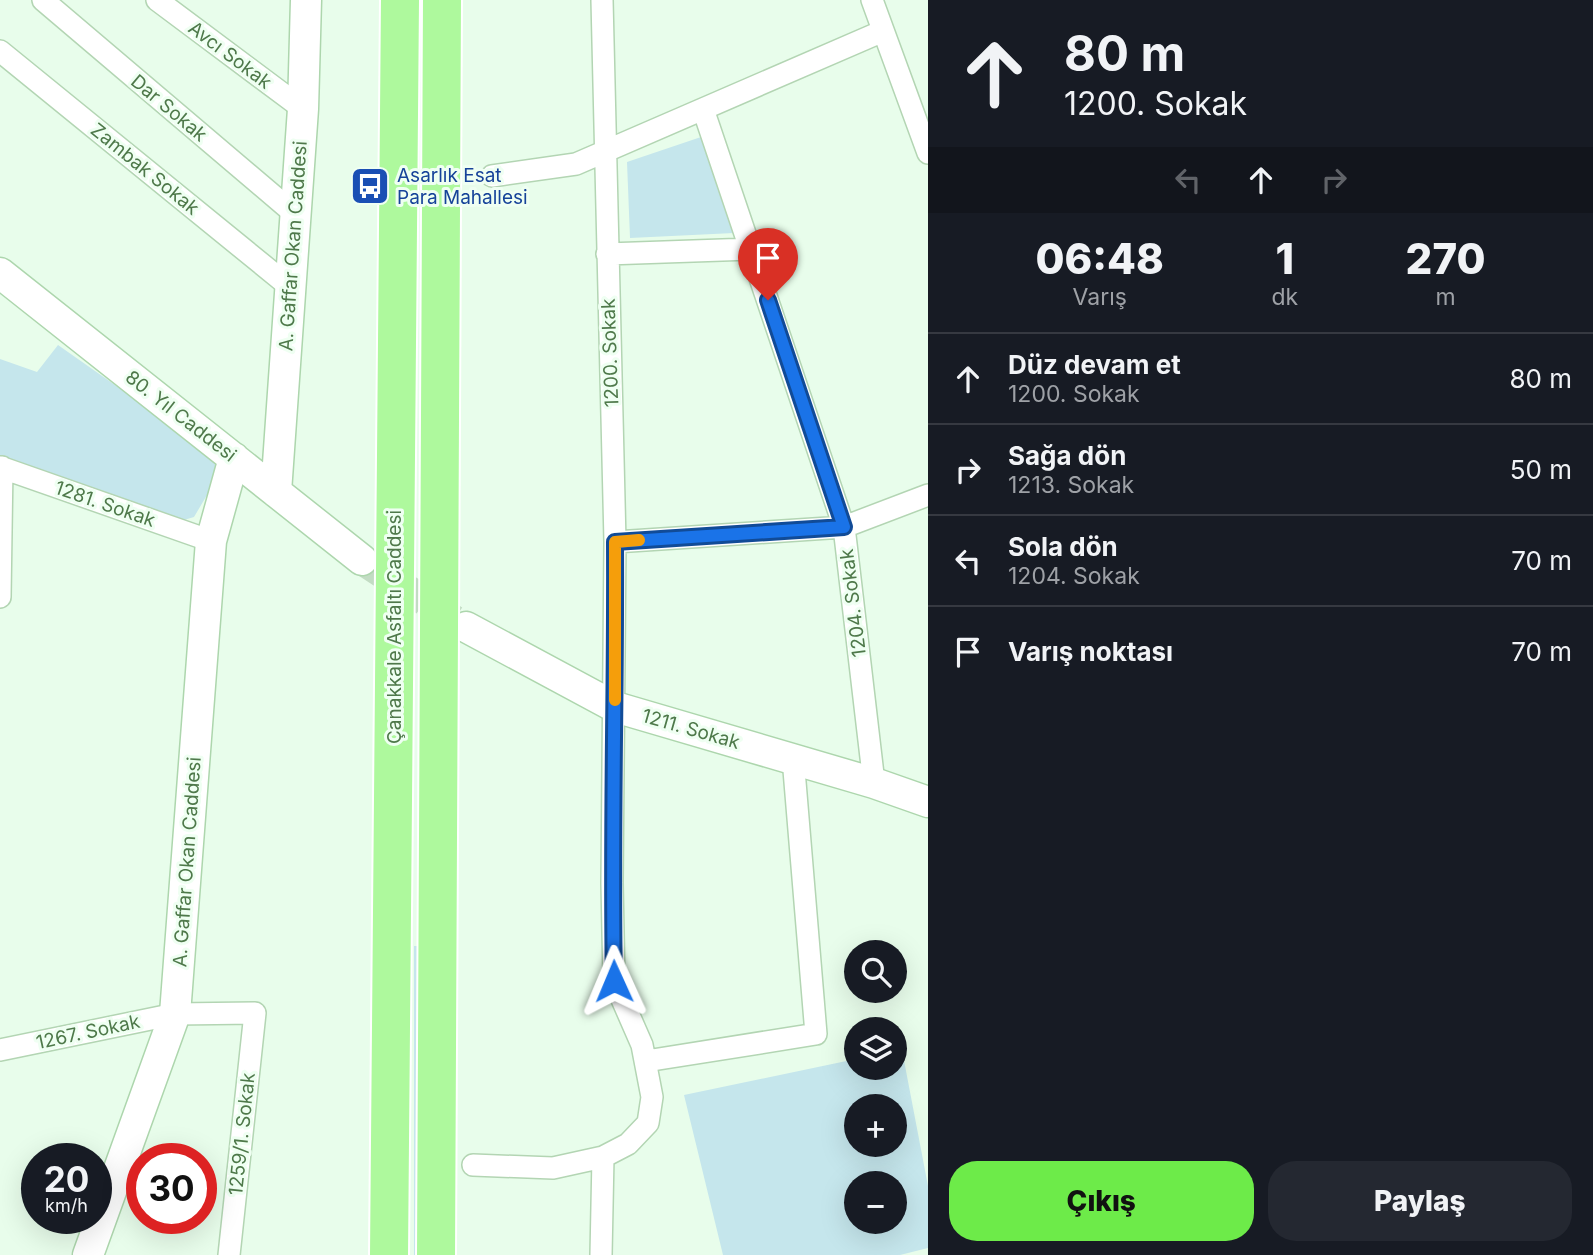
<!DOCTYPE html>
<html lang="tr">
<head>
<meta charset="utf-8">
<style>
	:root { --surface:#171b24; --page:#242831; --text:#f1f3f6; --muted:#9ea1a6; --line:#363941; --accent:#6deb49 }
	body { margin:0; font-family:Inter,sans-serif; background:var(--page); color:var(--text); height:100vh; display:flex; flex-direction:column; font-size:26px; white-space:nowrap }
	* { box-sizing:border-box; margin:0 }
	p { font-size:23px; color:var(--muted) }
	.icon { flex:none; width:38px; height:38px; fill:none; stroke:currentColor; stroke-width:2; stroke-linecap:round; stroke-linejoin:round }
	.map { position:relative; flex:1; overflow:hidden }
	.panel { display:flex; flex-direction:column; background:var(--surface); width:665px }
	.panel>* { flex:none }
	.top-card { background:#171b24; color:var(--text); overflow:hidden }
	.controls { position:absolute; left:844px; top:940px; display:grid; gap:14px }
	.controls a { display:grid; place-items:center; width:63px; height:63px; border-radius:50%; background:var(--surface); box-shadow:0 7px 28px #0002; font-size:35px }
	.speed { position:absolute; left:21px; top:1143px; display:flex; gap:14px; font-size:35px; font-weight:700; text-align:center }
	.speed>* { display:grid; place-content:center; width:91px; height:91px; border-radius:50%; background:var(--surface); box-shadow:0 7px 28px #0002; line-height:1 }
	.speed small { font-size:18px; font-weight:400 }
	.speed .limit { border:10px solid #d22; background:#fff; color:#111 }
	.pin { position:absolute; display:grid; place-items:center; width:60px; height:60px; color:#fff; margin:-72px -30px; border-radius:50% 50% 50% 0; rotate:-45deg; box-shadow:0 0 7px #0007 }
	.pin .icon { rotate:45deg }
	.me { position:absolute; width:77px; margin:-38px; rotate:359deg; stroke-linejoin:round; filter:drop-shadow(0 0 5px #0008) }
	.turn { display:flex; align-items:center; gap:24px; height:147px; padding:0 21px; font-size:32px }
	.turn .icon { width:91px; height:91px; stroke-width:2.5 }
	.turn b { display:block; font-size:49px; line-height:60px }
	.lanes { display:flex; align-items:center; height:66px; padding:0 21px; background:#0003; justify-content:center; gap:35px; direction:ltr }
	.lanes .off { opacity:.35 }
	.eta { display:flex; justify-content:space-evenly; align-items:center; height:119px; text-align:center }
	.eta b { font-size:42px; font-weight:800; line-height:49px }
	.action { display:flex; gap:14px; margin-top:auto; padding:14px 21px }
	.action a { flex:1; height:80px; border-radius:28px; background:var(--accent); color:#111; font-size:28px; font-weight:800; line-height:80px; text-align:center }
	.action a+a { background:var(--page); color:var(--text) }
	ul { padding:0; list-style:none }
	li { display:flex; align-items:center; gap:21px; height:91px; padding:0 21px; border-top:2px solid var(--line) }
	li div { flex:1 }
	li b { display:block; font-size:26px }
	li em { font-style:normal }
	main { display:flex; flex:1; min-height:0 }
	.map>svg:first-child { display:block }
</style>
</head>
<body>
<main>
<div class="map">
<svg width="928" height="1255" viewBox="0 0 928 1255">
	<rect width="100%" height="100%" fill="#e8fdeb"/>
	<path fill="#c5e6ec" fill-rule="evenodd" d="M701 137 734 233 630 238 627 162Z
		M58 345 226 463 194 517 177 522 0 470V359L37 372Z
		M414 946H420V1255H414Z
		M902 1050 928 1186V1248L900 1255H723L684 1095 856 1059V1068H894V1051ZM856 1106H894V1144H856ZM856 1183H894V1222H856Z"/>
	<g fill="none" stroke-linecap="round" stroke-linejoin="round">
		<path stroke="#c2dcc3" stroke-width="30" stroke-dasharray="30 15" stroke-linecap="butt" d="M362 560 454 620"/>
		<g stroke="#b3d5b3" stroke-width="24">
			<path id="street" d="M43 0 296 215
				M157 0 303 109
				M872 0 928 153
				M0 51 290 287
				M703 109 844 527 874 783
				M492 176 576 164 883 31
				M607 254 751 249
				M0 467 211 541
				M615 542 844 527 928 495
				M0 597 2 467
				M0 1050 175 1014 255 1013 229 1255
				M646 1061 816 1034 793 758
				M473 1165 553 1168 603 1157 628 1144 648 1123 652 1097 642 1045 614 981 612 883 615 542 602 0
				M601 1255 603 1157"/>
		</g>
		<g stroke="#add6ad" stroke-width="33">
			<path id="secondary" d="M0 273 362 560
				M276 492 303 109 306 0
				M466 627 615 707 874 783 928 802
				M88 1255 175 1014 211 541 234 458"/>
		</g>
		<g stroke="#fff" stroke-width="42">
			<path id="highway" d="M389 1255 400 0
				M436 1255 442 0"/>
		</g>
		<use href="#street" stroke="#fff" stroke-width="21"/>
		<use href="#secondary" stroke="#fff" stroke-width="30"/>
		<use href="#highway" stroke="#aef99d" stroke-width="38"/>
	</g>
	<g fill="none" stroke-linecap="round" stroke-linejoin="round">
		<g stroke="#114b97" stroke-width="18">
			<path id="route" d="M614 981C611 835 616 688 615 542L844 527 768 300"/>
		</g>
		<use href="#route" stroke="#1a73e8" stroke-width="12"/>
		<path stroke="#f59e0b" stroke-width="12" d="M615 700V542L639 540"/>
	</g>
	<defs>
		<g id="bus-square" transform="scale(2.0125)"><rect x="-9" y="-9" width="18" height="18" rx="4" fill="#1a4fb4" stroke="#effff2"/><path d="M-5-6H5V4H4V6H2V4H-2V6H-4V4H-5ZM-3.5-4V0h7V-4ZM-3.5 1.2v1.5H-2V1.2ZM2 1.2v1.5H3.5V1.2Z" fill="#fff"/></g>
	</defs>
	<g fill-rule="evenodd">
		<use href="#bus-square" x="370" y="186"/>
	</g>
	<g text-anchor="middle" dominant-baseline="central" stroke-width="6" stroke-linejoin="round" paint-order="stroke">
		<g font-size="19" fill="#4e794a" stroke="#effff2">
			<text transform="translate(230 55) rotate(37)">Avcı Sokak</text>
			<text transform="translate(169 108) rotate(40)">Dar Sokak</text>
			<text transform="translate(145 169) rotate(39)">Zambak Sokak</text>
			<text transform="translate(293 246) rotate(-86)">A. Gaffar Okan Caddesi</text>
			<text transform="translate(610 353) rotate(-92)">1200. Sokak</text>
			<text transform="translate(181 416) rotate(38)">80. Yıl Caddesi</text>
			<text transform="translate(105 504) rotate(19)">1281. Sokak</text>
			<text transform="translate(853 603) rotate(-97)">1204. Sokak</text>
			<text transform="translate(394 627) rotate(-90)">Çanakkale Asfaltı Caddesi</text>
			<text transform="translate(691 729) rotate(16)">1211. Sokak</text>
			<text transform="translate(187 862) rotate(-86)">A. Gaffar Okan Caddesi</text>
			<text transform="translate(88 1032) rotate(-12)">1267. Sokak</text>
			<text transform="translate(242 1134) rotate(-84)">1259/1. Sokak</text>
		</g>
		<g font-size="19" fill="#164399" stroke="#effff2" text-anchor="start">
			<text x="397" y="175">Asarlık Esat<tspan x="397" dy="22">Para Mahallesi</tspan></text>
		</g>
	</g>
</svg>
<div class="controls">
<a><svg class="icon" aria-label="search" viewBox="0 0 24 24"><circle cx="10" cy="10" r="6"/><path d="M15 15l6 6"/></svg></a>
<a><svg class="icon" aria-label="layers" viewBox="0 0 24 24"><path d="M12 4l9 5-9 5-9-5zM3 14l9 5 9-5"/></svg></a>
<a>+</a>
<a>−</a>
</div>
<div class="speed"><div>20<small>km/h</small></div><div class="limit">30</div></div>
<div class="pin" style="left:768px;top:300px;background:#d93025"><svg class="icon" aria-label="arrive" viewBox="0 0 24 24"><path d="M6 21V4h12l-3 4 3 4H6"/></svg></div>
<svg class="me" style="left:614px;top:981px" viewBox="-20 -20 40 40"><path d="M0-17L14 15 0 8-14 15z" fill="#1a73e8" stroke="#fff" stroke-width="4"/></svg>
</div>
<section class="panel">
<div class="top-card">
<div class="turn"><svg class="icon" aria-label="ahead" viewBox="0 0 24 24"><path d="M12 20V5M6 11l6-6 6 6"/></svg><div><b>80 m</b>1200. Sokak</div></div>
<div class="lanes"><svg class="icon off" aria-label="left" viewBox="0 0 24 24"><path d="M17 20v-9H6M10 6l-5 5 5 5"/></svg><svg class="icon" aria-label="ahead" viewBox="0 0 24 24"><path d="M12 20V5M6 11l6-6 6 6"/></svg><svg class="icon off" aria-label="right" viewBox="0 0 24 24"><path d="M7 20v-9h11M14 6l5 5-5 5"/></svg></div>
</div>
<div class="eta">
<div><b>06:48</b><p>Varış</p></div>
<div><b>1</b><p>dk</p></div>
<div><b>270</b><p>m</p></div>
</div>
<ul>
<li><svg class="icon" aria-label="ahead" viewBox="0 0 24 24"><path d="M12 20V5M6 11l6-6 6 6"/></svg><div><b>Düz devam et</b><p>1200. Sokak</p></div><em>80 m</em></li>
<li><svg class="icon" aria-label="right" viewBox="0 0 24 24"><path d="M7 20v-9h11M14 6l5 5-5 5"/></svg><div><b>Sağa dön</b><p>1213. Sokak</p></div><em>50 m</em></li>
<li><svg class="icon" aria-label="left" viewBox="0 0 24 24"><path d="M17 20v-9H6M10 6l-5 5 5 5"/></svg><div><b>Sola dön</b><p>1204. Sokak</p></div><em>70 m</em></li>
<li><svg class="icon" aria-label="arrive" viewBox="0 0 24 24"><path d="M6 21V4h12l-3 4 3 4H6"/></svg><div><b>Varış noktası</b></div><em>70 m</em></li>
</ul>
<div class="action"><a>Çıkış</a><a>Paylaş</a></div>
</section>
</main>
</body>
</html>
